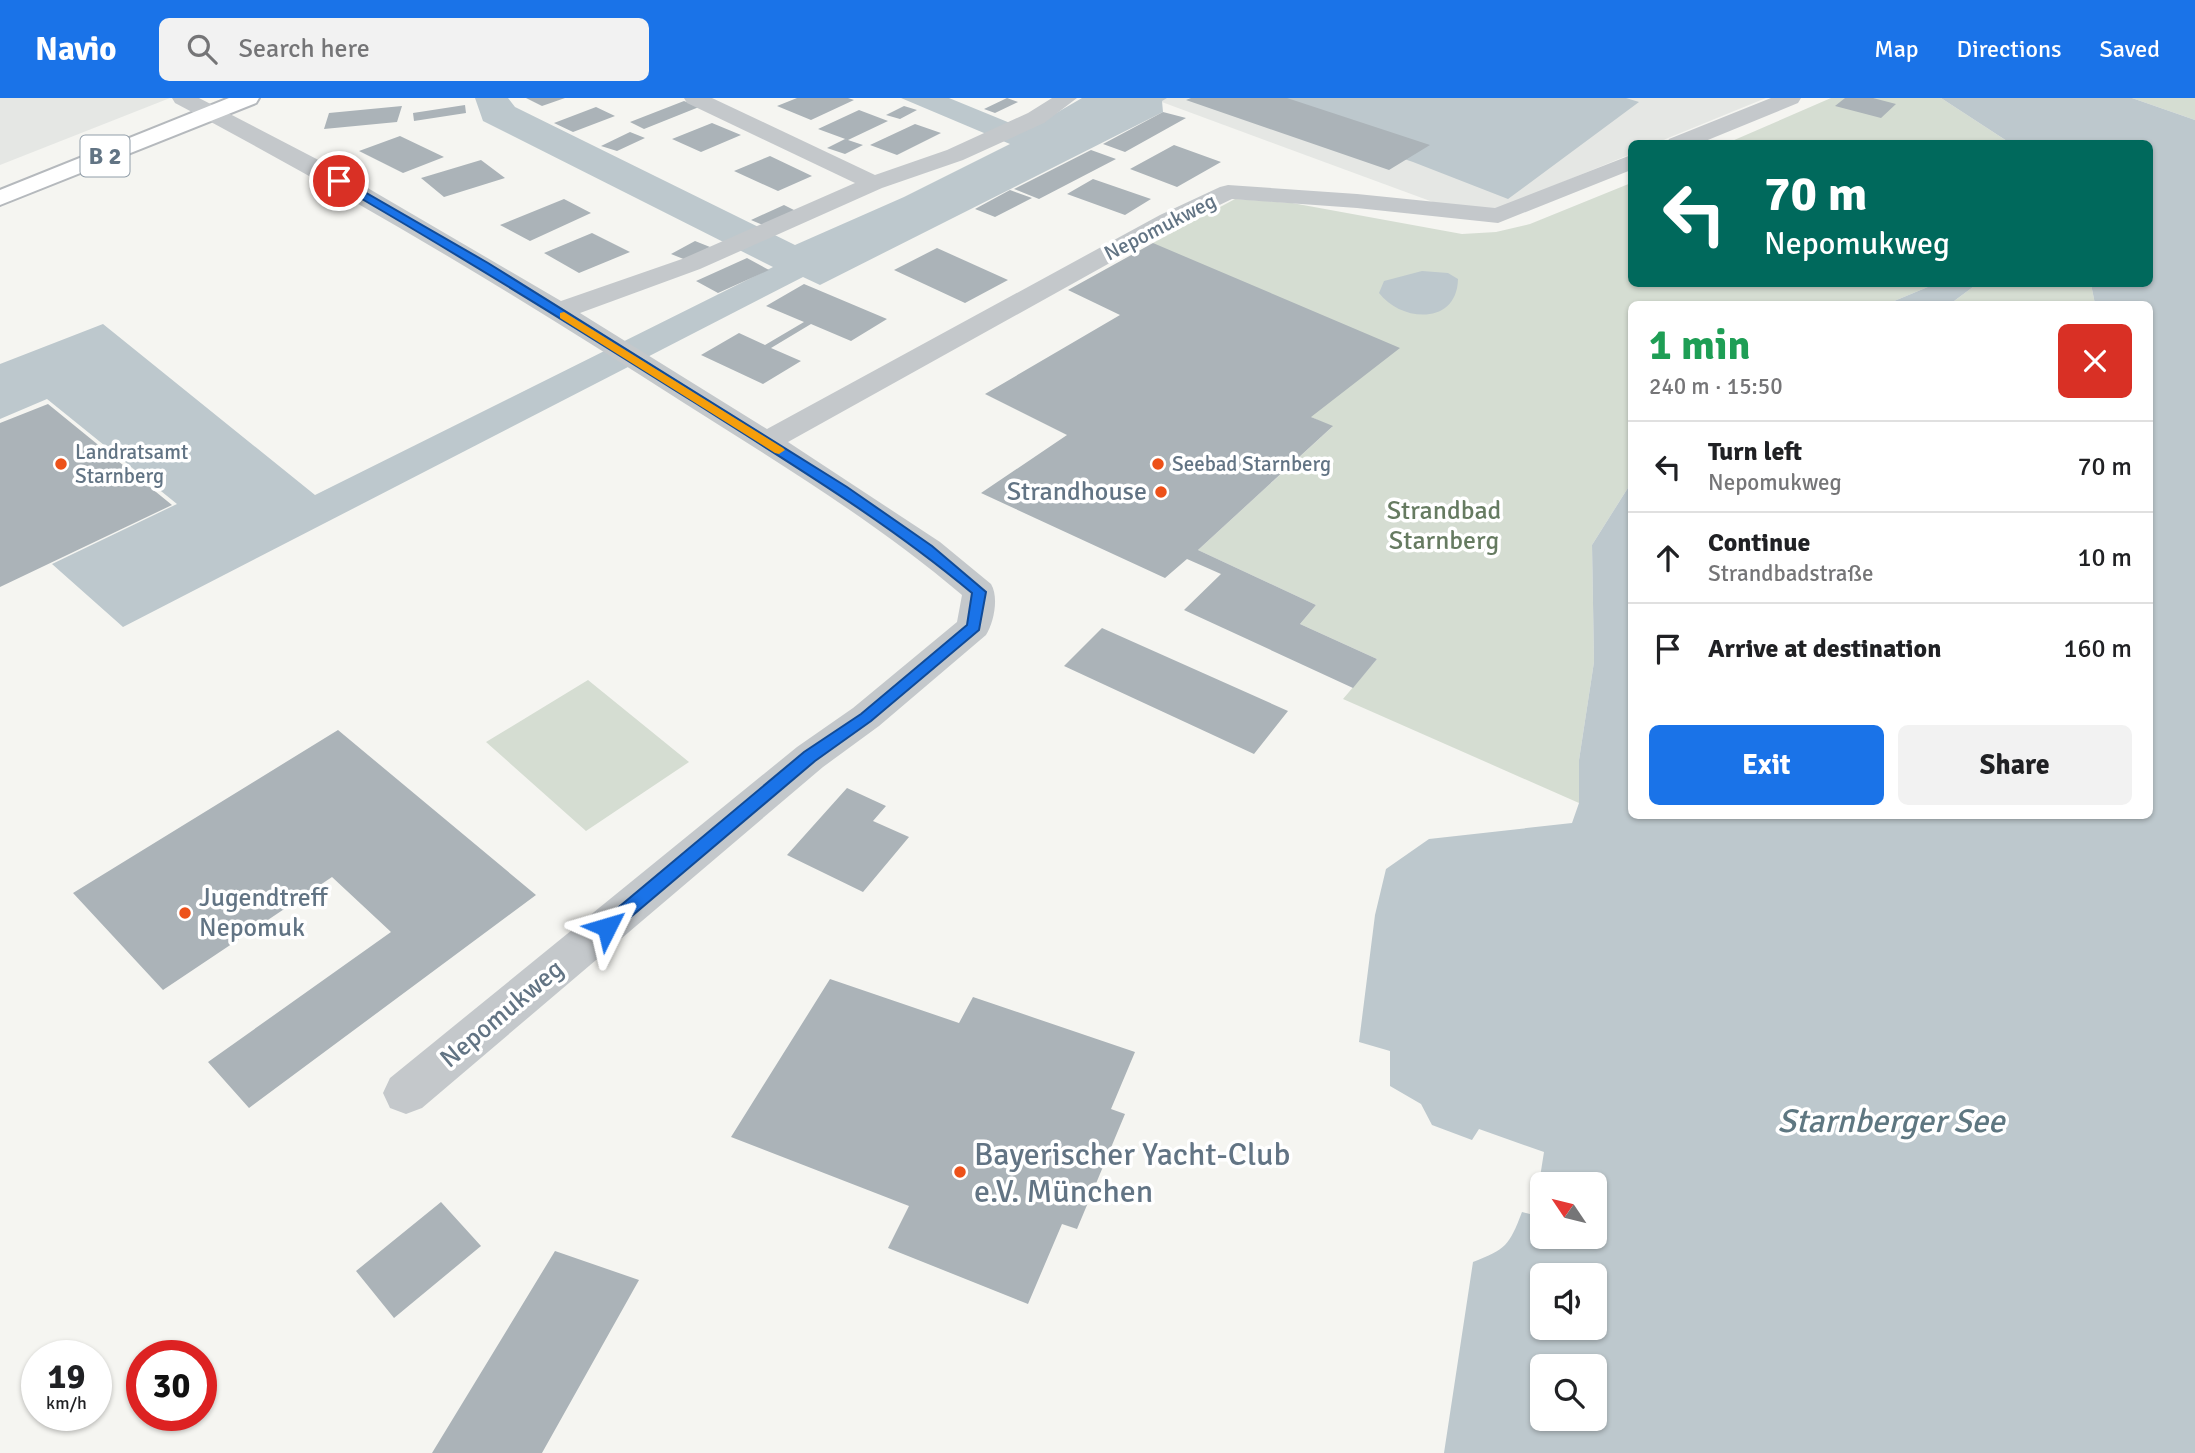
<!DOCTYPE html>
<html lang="en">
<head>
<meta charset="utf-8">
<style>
	:root { --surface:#fff; --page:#f2f2f2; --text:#202124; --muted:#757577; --line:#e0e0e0; --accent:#1a73e8 }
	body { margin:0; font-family:Signika,sans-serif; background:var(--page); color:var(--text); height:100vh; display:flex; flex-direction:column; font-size:26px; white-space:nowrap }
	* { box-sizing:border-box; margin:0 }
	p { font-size:23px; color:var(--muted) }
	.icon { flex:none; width:38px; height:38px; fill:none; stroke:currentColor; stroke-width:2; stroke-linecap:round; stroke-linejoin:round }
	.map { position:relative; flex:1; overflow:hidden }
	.sheet { position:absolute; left:1628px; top:203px; width:525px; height:518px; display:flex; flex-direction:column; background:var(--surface); border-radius:10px; box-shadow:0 2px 5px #0004 }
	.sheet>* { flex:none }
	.hud { position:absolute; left:1628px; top:42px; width:525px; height:147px; border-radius:10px; box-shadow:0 2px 5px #0004; background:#00695c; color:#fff; overflow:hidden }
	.needle { width:46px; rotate:305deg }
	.tools { position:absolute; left:1530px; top:1074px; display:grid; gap:14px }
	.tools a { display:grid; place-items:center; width:77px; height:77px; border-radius:10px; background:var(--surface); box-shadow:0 2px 5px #0004; font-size:35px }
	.speed { position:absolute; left:21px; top:1242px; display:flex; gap:14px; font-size:35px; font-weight:700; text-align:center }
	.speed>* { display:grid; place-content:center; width:91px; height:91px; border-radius:50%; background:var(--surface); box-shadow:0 2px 5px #0004; line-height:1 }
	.speed small { font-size:18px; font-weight:400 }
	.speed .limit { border:10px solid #d22; background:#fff; color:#111 }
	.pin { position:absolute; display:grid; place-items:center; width:60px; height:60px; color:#fff; margin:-30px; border:4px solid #fff; border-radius:50%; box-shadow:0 2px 7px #0007 }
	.me { position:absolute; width:77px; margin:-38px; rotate:50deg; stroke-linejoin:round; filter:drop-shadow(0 0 5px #0008) }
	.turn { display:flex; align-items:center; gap:24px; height:147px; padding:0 21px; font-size:32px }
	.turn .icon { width:91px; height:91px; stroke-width:2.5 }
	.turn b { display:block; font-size:49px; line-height:60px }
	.round { display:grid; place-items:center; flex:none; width:74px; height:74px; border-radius:10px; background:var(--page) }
	.summary { display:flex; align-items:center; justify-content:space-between; height:119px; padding:0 21px }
	h1 { font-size:42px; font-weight:800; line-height:52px; color:#1e9e55 }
	.primary-button { display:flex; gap:14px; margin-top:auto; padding:14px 21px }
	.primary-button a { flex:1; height:80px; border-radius:10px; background:var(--accent); color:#fff; font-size:28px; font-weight:800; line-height:80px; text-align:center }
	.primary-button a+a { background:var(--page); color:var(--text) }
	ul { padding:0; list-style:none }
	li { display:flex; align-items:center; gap:21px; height:91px; padding:0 21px; border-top:2px solid var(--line) }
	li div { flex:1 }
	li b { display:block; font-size:26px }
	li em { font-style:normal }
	header { display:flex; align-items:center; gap:42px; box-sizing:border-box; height:98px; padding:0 35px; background:var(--accent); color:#fff }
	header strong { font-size:33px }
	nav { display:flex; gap:38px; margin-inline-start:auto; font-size:24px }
	.search { width:490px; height:63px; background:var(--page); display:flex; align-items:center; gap:18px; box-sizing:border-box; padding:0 24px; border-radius:10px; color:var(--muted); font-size:26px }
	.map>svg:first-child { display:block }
</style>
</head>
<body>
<header>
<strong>Navio</strong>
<div class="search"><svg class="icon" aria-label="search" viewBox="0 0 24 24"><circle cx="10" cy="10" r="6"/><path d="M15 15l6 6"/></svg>Search here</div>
<nav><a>Map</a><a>Directions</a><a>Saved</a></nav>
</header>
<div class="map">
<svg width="2195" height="1355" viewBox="0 0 2195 1355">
	<rect width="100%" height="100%" fill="#f5f5f1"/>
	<path fill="#e5e7e4" d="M0 0H170L0 67Z
		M1151 0H1766L1656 45 1631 46V56L1495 112 1441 107Z"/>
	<path fill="#d5ddd2" d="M1831 0H1941L2010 45 1725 46Z
		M2132 0H2195V22Z
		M1631 85V186H1935L1887 206H1631V385L1592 447 1594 564 1579 662V705L1343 601 1377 561 1300 526 1316 507 1198 452 1332 329 1311 319 1153 145 1235 101 1292 105 1462 136 1496 134 1530 126Z
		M1977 186H2091L2095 206H1950Z
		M588 582 689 664 586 733 486 644Z"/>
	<path fill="#bdc8cd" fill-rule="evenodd" d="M475 0H508L515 9 795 147 904 99 1010 46 901 0H949L1027 32 1082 0H1167L1162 3 1163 14 820 187 803 179 123 529 52 466 177 406 47 301 0 321V266L103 226 315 397 773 169 483 23Z
		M1224 0H1626L1639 4 1508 101 1413 64Z
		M1941 0H2132L2195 22V1355H1444L1473 1164C1506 1151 1509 1148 1522 1114L1534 1117 1544 1054 1479 1031 1472 1042 1432 1027 1421 1006 1390 988V953L1359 944 1375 817 1386 771 1429 741 1572 725 1579 705V662L1594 564 1592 447 1631 385V718H2149V206H2095L2091 186H2149V46L2010 45ZM1542 1087H1594V1139H1542ZM1542 1178H1594V1230H1542ZM1542 1269H1594V1321H1542Z
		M1422 173 1448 175 1458 181C1457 228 1401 224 1379 195L1384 183Z
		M1935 186H1977L1950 206H1887Z"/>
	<path fill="#abb3b8" d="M526 0H565L542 8Z
		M797 0H848L854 2 811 22 777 8Z
		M1007 0 1018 4 995 15 984 11Z
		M1191 0H1287L1430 47 1389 72 1186 2Z
		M1845 0H1873L1896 6 1881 20 1835 8Z
		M684 3 699 9 644 31 630 24Z
		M465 7 466 15 414 23 413 15Z
		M402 8 397 24 324 31 329 15Z
		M904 8 917 12 900 21 886 17Z
		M596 9 615 18 573 34 554 25Z
		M859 12 888 23 848 42 818 31Z
		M1163 14 1186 20 1125 54 1103 46Z
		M712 25 741 37 701 54 672 41Z
		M915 26 941 35 897 57 870 47Z
		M630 34 645 40 617 53 601 48Z
		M400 38 444 59 403 75 359 53Z
		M845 41 863 47 845 56 827 50Z
		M1174 47 1221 64 1177 89 1130 71Z
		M1091 52 1116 61 1039 101 1014 91Z
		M770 58 812 78 778 93 734 73Z
		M481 62 505 80 444 99 421 80Z
		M1093 81 1151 101 1125 117 1067 96Z
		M1010 92 1032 100 995 119 975 111Z
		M564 101 591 115 530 143 500 127Z
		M784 107 798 114 765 128 751 122Z
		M592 135 630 154 579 175 544 155Z
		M695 143 710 149 686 162 671 156Z
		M1153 145 1400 250 1311 319 1333 328 1198 452 1316 507 1300 526 1377 561 1353 590 1184 512 1221 476 1187 461 1165 480 981 395 1067 337 985 296 1120 217 1068 192Z
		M937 150 1008 182 965 205 894 172Z
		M747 160 769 172 718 195 696 183Z
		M804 186 887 221 851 243 811 226 771 250 801 263 763 286 701 257 739 235 765 247 804 224 766 208Z
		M48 306 172 407 0 489V325Z
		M1102 530 1288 613 1254 656 1064 568Z
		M338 632 536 797 249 1010 208 964 391 834 332 779 163 892 73 795Z
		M847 690 886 708 873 723 909 739 863 794 787 757Z
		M830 881 959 925 973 899 1135 954 1111 1011 1125 1016 1077 1131 1062 1126 1028 1206 888 1150 909 1108 731 1039Z
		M441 1104 481 1148 394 1220 356 1173Z
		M555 1153 639 1182 542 1355H432Z"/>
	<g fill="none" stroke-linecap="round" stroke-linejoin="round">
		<g stroke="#b5b9bd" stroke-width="4">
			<path id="primary" d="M229 0H259L256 5 0 107V92Z"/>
		</g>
		<path fill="#c4c8cb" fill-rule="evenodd" d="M172 0H199L330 68 561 203 682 161 855 85 687 5 684 0H712L875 77 947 52 1028 15 1052 0H1077L1044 25 963 62 882 90 700 171 580 215 767 331 1160 117 1220 89 1228 87 1357 96 1495 110 1631 57V72L1498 125 1357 110 1232 101 1178 127 788 344 940 444 991 486C999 499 994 524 986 537L879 628 823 669 422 1010 406 1016 390 1010 383 995 390 980 797 649 853 610 957 524 962 497C876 424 779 365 684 305 518 198 350 97 175 5Z
			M1771 0H1801L1798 5 1698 46H1666L1669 41Z"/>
		<use href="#primary" fill="#fff" fill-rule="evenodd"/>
	</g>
	<path fill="#1a73e8" stroke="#114b97" stroke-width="2" d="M336 81H342L488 165 847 389 932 448 986 494 979 532 871 623 815 663 613 834H601L598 829 601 824 804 654 861 616 967 527 972 495C886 423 791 366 697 306 578 231 458 156 336 86Z"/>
	<path fill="#f59e0b" d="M564 214 783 350 785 352 779 356 775 355 560 220V215Z"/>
	<g fill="#ed5119" stroke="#fff" stroke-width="2.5">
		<circle cx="61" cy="366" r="7"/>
		<circle cx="1158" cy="366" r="7"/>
		<circle cx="1161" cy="394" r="7"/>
		<circle cx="185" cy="815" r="7"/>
		<circle cx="960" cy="1074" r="7"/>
	</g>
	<g text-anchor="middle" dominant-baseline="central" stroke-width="7" stroke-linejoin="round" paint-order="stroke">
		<g font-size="21" fill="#627484" stroke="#fff">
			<text transform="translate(1160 129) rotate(-27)">Nepomukweg</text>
		</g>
		<g font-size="21" fill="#627484" stroke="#fff" text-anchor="start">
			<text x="75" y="354">Landratsamt<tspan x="75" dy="24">Starnberg</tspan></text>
			<text x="1172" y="366">Seebad Starnberg</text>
		</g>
		<rect fill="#fff" stroke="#919ea9" stroke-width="2" x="80.5" y="37.5" width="49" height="41" rx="5"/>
		<g font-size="24" font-weight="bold" fill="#627484">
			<text x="105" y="58">B 2</text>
		</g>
		<g font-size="26" fill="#627484" stroke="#fff" text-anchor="end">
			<text x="1147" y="394">Strandhouse</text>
			<text x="199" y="800" text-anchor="start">Jugendtreff<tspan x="199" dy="30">Nepomuk</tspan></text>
		</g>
		<g font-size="26" fill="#667b61" stroke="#fff">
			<text x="1444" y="413">Strandbad<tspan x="1444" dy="30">Starnberg</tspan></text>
		</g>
		<g font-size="26" fill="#627484" stroke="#fff">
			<text transform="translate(502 916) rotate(-40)">Nepomukweg</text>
		</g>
		<g font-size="32" fill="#627484" stroke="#fff" text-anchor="start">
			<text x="974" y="1056">Bayerischer Yacht-Club<tspan x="974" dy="37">e.V. München</tspan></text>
		</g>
		<g font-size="33" font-style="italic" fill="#5e7781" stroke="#fff">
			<text x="1891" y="1023">Starnberger See</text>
		</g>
	</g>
</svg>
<div class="tools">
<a><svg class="needle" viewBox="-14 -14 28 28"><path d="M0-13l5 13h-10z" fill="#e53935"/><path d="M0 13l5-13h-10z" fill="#757577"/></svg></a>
<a><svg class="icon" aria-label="sound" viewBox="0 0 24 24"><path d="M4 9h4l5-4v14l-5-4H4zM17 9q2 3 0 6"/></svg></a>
<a><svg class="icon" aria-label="search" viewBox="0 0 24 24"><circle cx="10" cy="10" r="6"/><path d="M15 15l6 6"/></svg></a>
</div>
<div class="speed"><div>19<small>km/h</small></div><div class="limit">30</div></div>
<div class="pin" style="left:339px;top:83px;background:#d93025"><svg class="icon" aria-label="arrive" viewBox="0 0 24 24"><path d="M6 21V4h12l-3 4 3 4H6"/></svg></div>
<svg class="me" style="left:607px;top:829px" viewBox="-20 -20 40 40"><path d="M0-17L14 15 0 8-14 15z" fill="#1a73e8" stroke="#fff" stroke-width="4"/></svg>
<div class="hud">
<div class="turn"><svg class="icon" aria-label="left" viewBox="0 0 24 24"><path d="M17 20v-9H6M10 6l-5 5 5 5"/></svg><div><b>70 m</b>Nepomukweg</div></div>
</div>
<section class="sheet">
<div class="summary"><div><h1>1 min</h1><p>240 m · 15:50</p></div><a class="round" style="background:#d93025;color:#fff"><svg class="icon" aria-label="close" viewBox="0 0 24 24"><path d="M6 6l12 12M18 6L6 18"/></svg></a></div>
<ul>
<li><svg class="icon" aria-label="left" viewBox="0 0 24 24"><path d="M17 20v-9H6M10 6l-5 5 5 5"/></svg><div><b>Turn left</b><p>Nepomukweg</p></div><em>70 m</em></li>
<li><svg class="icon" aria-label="ahead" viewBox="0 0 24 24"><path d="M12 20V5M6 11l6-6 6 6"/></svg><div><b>Continue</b><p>Strandbadstraße</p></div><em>10 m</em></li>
<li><svg class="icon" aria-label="arrive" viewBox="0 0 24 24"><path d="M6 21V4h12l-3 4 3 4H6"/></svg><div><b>Arrive at destination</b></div><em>160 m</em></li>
</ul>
<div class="primary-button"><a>Exit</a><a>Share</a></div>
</section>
</div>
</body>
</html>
